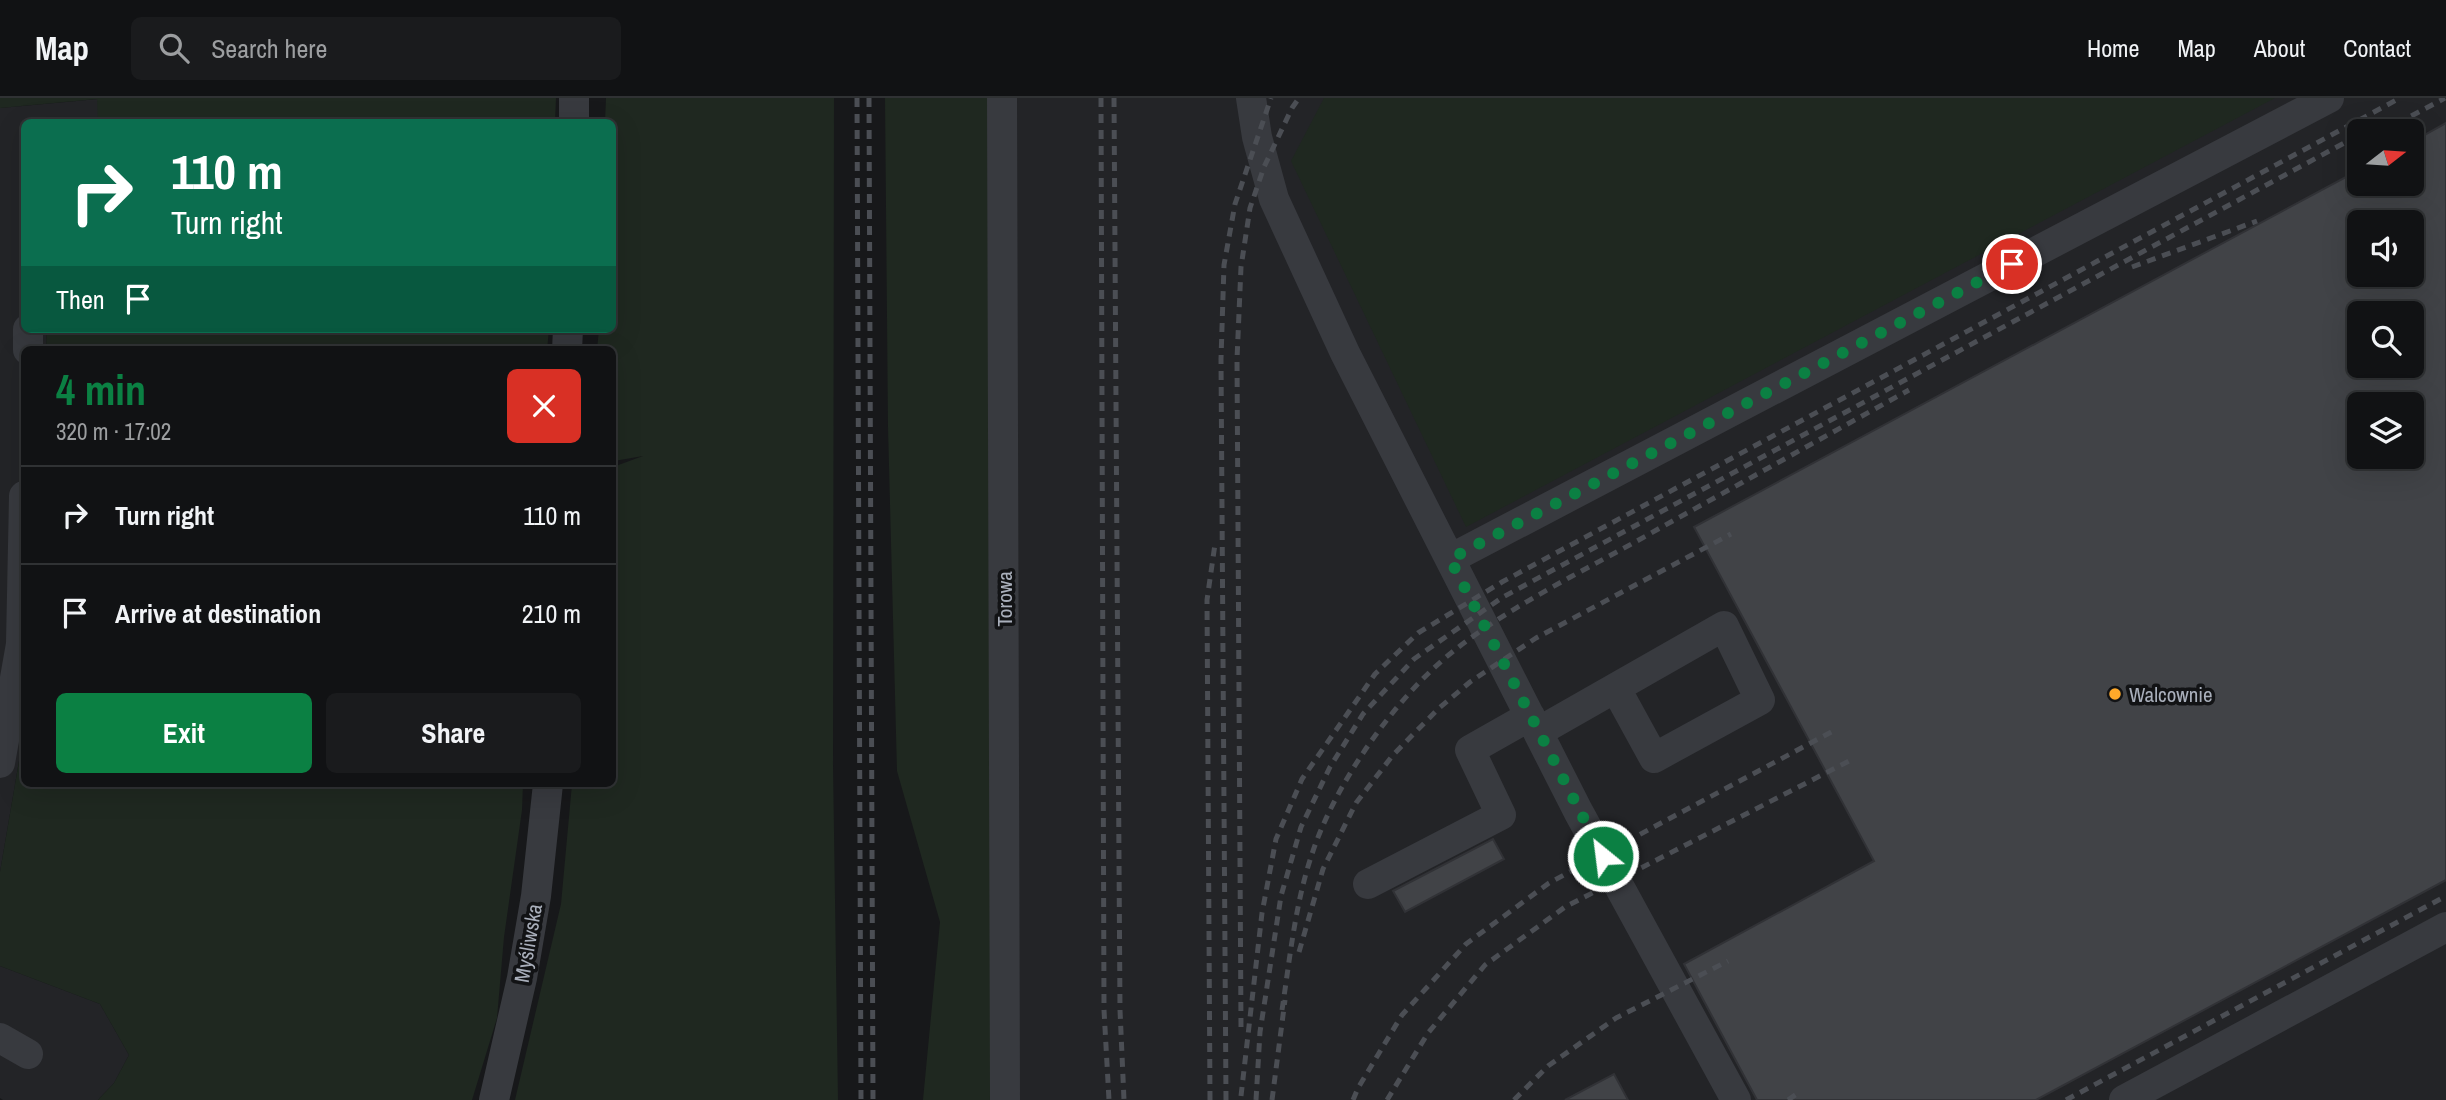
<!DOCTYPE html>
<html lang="en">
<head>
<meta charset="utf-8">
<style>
	:root { --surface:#111214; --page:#1a1b1d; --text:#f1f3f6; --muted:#9c9ea0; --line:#303234; --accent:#0b8043 }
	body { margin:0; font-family:"Archivo Narrow",sans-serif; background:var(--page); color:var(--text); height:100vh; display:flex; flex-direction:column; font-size:26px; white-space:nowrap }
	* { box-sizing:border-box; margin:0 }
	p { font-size:23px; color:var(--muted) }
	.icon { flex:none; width:38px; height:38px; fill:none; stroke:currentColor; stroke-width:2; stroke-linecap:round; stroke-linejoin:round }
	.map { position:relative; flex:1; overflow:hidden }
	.details { position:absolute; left:21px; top:248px; width:595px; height:441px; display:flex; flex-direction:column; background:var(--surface); border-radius:10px; box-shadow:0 7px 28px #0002,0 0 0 2px var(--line) }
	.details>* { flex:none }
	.top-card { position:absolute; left:21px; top:21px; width:595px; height:214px; border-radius:10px; box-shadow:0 7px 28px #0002,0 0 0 2px var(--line); background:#0b6e4f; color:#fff; overflow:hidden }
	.needle { width:46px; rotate:73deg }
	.buttons { position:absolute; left:2347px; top:21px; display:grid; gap:14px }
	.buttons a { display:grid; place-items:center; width:77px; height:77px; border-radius:10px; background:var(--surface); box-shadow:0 7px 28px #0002,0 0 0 2px var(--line); font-size:35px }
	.pin { position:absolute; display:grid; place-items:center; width:60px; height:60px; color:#fff; margin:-30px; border:4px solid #fff; border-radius:50%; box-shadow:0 2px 7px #0007 }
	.me { position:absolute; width:77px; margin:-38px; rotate:331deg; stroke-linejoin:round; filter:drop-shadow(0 0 5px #0008) }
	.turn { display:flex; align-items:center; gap:24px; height:147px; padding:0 35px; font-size:32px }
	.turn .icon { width:91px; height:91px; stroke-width:2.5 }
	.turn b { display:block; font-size:49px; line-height:60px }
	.then { display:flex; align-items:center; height:66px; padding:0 35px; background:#0003; gap:14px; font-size:26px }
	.round { display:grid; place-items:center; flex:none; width:74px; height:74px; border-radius:10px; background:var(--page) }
	.headline { display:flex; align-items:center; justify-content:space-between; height:119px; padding:0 35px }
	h1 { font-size:42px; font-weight:700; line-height:52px; color:var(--accent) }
	.button { display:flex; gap:14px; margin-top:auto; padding:14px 35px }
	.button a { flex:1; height:80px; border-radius:10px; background:var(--accent); color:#fff; font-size:28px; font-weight:700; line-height:80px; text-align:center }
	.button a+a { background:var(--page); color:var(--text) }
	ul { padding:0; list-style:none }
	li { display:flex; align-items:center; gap:21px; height:98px; padding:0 35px; border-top:2px solid var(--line) }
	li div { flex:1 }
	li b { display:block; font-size:26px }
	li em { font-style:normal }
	header { display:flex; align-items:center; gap:42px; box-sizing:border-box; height:98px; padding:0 35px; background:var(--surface); border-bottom:2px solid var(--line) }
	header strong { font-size:33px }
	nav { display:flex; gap:38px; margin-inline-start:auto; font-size:24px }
	.search { width:490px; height:63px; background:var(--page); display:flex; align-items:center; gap:18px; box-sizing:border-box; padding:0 24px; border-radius:10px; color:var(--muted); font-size:26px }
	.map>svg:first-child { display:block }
</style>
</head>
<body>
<header>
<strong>Map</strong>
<div class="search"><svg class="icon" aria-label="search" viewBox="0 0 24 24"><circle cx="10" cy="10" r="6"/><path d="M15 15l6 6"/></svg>Search here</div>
<nav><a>Home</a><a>Map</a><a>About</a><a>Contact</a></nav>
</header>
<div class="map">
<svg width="2446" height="1002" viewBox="0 0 2446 1002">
	<rect width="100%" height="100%" fill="#17181a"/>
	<path fill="#232427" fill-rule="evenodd" d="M1014 0H2446V1002H1016ZM2359 33H2412V86H2359ZM2359 124H2412V177H2359ZM2359 215H2412V268H2359ZM2359 306H2412V359H2359Z
		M98 1V24H24V231H47L46 252H24V634L0 774V10Z
		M0 868 100 906 129 957 114 985 98 1002H3L0 1000Z"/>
	<path fill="#1f2820" d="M0 0H556L555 24H98L97 1 0 10Z
		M606 0H834L833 667 838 1002H515L561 806 572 686H612L613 371V369L643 358 614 363 613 367 612 252H597L599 231H612V24H605Z
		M885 0H990L995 1002H923L940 824 897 673 888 329Z
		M1324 0H2275L1466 429 1291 63Z
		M47 231H549L547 252H46Z
		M24 634V686H523L522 712 504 839 497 920 472 1002H98L114 985 129 957 100 906 0 868V774Z"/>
	<path fill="#414347" stroke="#313236" stroke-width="2" fill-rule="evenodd" d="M2446 25V782L2036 1002H1757L1684 866 1874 763 1694 429 2359 72V86H2412V44ZM2359 124H2412V177H2359ZM2359 215H2412V268H2359ZM2359 306H2412V359H2359Z
		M1493 741 1504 761 1405 814 1393 793Z
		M1614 976 1628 1002H1565Z"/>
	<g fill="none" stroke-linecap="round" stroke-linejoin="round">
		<path stroke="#383a3f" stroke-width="30" d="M1002 0 1005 1002
			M1251 0 1257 39 1274 101 1345 255 1578 713 1736 1002
			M574 24V0
			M28 252V231
			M567 252 568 231
			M1450 461 2329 0
			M1538 634 1724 528 1760 602 1654 660 1620 598
			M0 665 21 546 24 398
			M1368 786 1501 717 1470 652 1530 618
			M0 940 28 956
			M494 1002 522 880 536 798 548 686
			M2124 1002 2446 829"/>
		<path stroke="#4b4e54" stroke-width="5" stroke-dasharray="9 7" stroke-linecap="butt" d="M857 0 861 1002
			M869 0 873 1002
			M1101 0 1104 912 1109 1002
			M1114 0 1120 912 1124 1002
			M2383 33 2445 0
			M2132 169 2257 123
			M1299 854 1323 771 1356 705 1393 657 1438 611 1470 584 1536 540 1731 436
			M1282 912C1290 860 1295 806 1312 756 1335 685 1397 597 1456 551 1518 503 1592 469 1660 430 1743 384 1826 338 1909 292
			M1241 929 1237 261 1241 169 1250 110 1264 69 1292 10 1299 0
			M1241 998 1262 815 1276 741 1302 681 1375 576 1418 535 1502 484 2400 0
			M1210 1002 1207 502 1215 446
			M1226 1002 1221 261 1224 167 1235 106 1271 0
			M1256 1002 1260 934 1281 798 1301 729 1330 669 1363 616 1414 561 1503 499 2359 37
			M1272 1002 1285 902
			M1353 1002 1358 990 1402 917 1466 846 1549 785 1835 632
			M1387 1002 1428 935 1485 867 1565 809 1851 662
			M1514 1002 1548 968 1616 920 1728 863
			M1788 1002 1798 995
			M2066 1002 2446 798"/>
	</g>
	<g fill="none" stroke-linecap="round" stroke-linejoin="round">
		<path stroke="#0b8043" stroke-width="12" stroke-dasharray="0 21.6" d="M1603 758 1450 461 2012 166"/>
	</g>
	<circle fill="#ffa92a" stroke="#121315" stroke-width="2.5" cx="2115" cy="596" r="7"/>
	<g text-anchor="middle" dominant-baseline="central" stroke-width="7" stroke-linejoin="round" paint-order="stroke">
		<g font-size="21" fill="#a9afbb" stroke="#121315">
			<text transform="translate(1004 501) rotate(-90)">Torowa</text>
			<text transform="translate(528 845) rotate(-80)">Myśliwska</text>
		</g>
		<g font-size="21" fill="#a9afbb" stroke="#121315" text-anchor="start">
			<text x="2129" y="596">Walcownie</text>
		</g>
	</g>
</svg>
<div class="buttons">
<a><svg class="needle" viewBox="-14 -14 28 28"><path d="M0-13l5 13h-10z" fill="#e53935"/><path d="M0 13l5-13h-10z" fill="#9c9ea0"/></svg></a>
<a><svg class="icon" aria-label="sound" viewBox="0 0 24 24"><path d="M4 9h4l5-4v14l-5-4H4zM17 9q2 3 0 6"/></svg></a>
<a><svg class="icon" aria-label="search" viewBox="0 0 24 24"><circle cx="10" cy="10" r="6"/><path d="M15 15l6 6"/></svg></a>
<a><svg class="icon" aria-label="layers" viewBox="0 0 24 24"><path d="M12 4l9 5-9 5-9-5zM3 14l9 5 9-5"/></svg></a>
</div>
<div class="pin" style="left:2012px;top:166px;background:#d93025"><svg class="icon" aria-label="arrive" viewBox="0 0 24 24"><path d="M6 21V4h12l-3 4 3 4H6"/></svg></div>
<svg class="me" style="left:1603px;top:758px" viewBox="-20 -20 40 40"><circle r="17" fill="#0b8043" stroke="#fff" stroke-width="3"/><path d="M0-11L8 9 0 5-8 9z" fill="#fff"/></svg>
<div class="top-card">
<div class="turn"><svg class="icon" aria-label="right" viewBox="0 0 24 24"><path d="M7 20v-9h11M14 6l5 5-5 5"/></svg><div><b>110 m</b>Turn right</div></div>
<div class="then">Then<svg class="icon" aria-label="arrive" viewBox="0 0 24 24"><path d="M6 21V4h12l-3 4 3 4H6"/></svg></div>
</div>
<section class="details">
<div class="headline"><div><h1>4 min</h1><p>320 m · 17:02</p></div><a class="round" style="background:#d93025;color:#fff"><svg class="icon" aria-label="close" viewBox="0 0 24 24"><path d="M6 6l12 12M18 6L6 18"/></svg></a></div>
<ul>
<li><svg class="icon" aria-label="right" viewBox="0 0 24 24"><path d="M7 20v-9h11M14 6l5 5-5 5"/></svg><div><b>Turn right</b></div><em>110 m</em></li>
<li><svg class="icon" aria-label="arrive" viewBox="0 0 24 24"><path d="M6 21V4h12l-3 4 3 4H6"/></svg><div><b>Arrive at destination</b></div><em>210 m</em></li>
</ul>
<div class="button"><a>Exit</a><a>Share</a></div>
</section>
</div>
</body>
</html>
